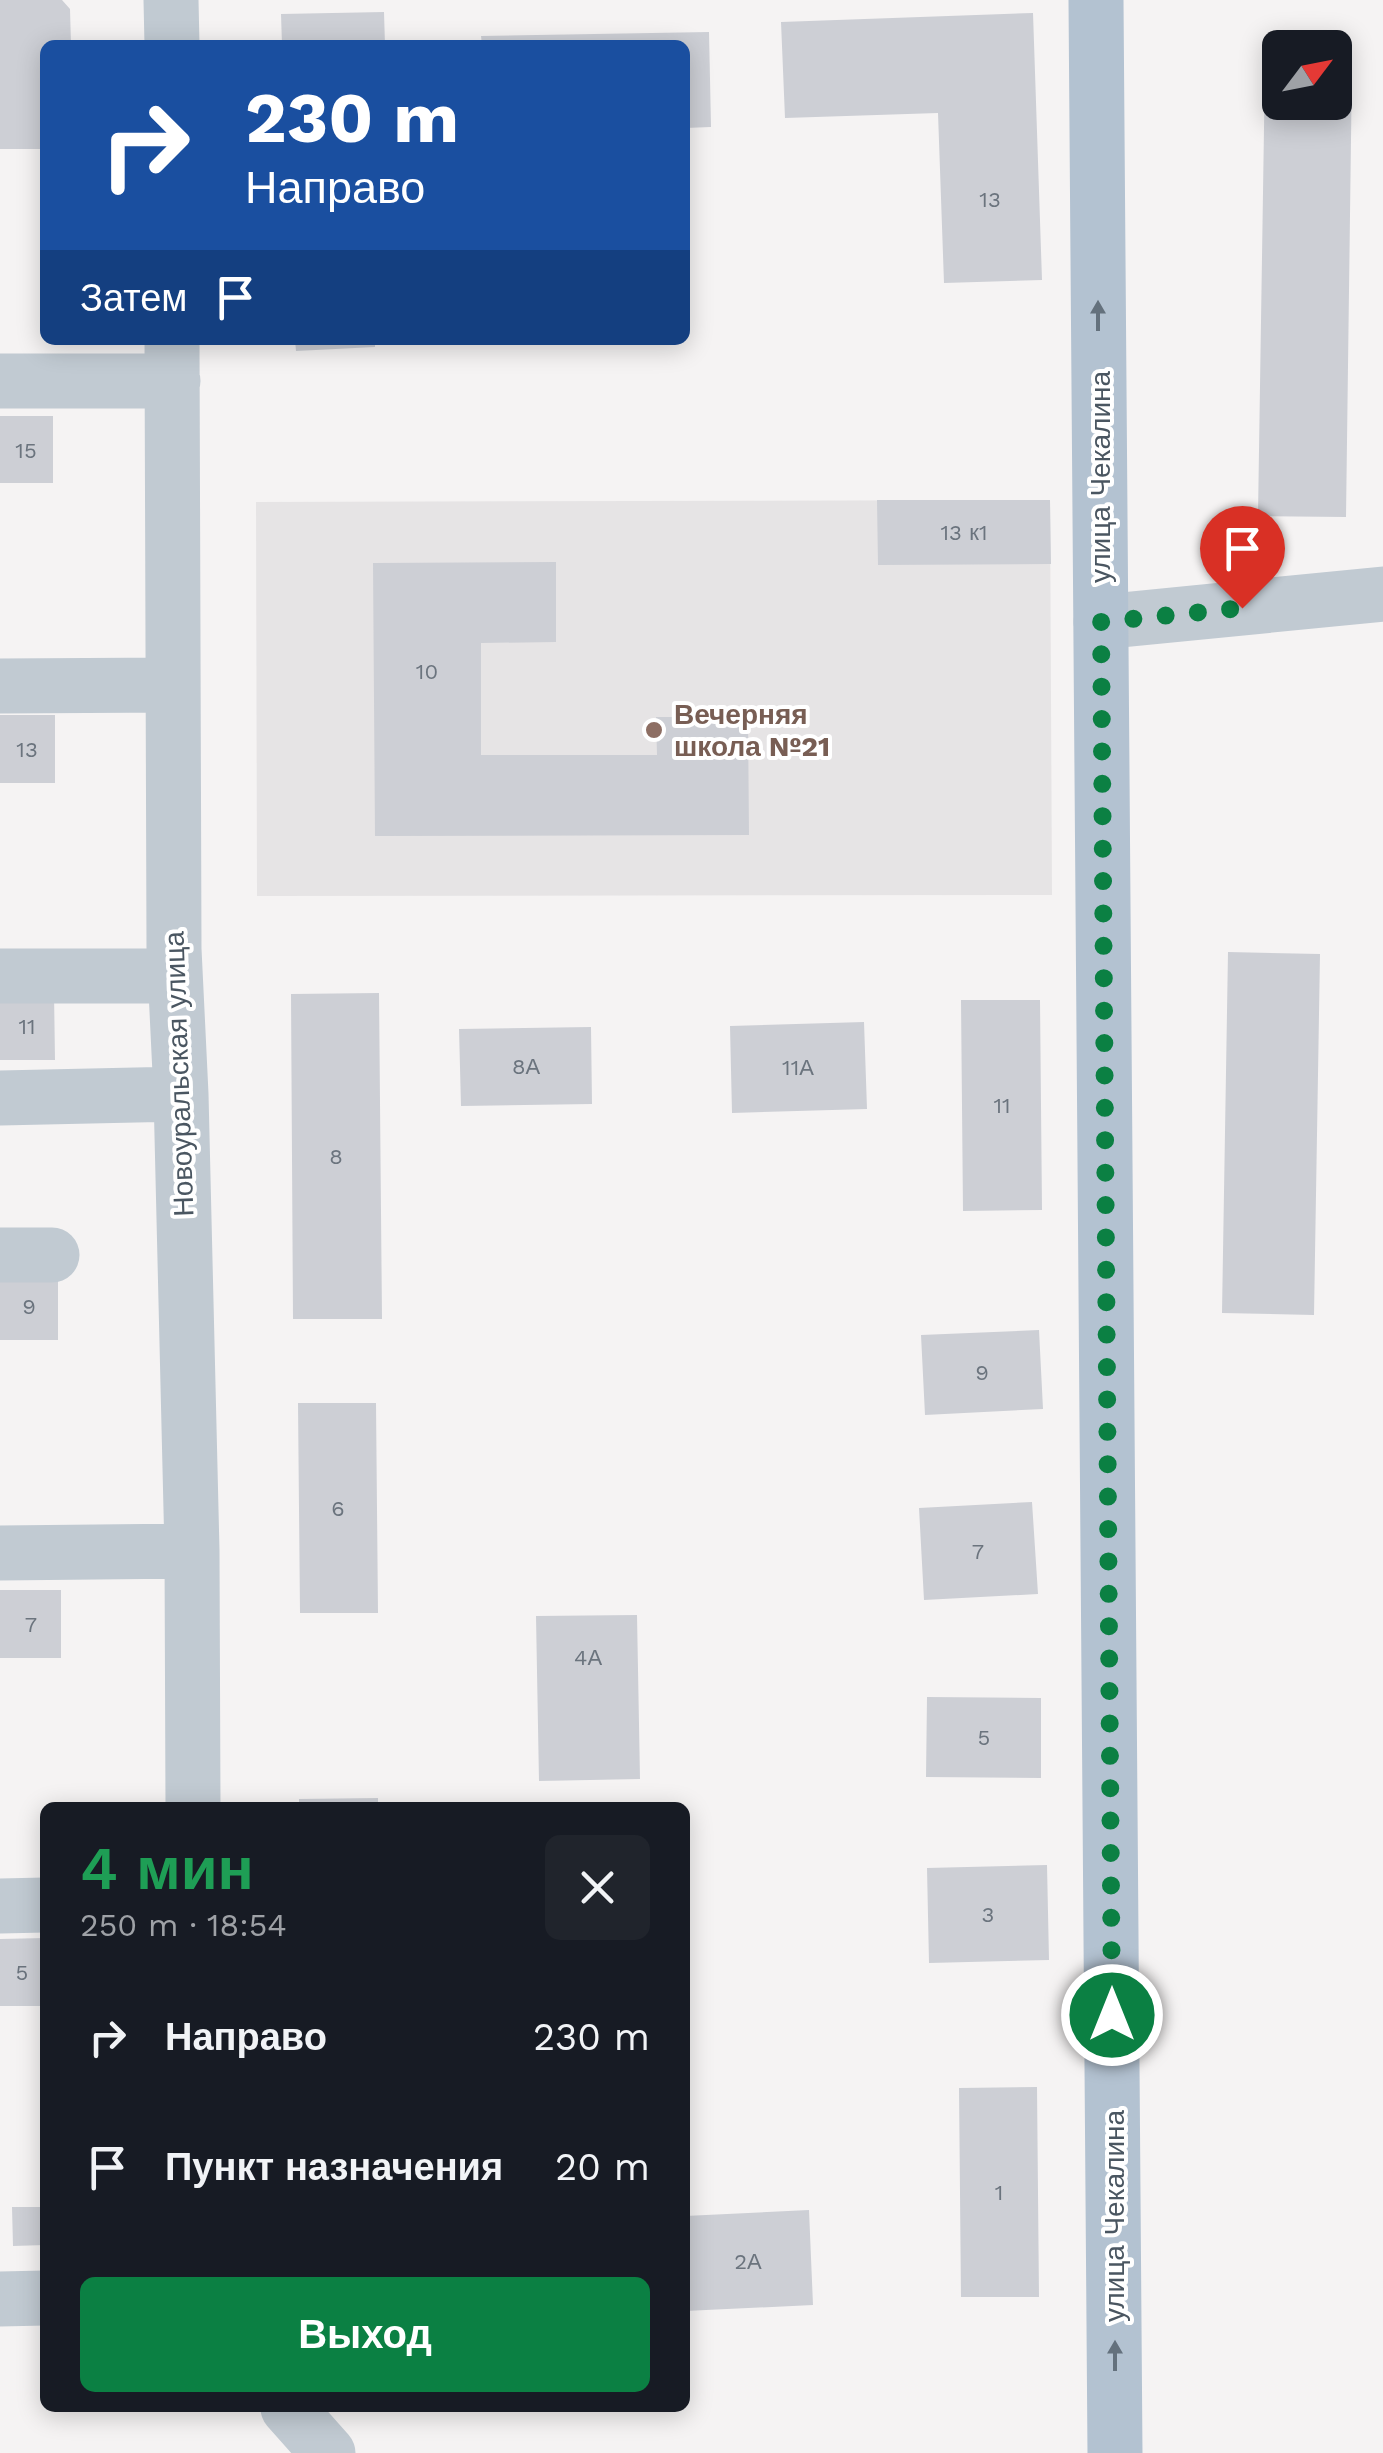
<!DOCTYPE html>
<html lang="ru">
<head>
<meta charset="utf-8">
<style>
	:root { --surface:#171b24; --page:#20242c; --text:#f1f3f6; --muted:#9ea1a6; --accent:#0b8043 }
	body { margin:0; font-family:"Work Sans",sans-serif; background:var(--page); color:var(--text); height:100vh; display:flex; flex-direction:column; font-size:38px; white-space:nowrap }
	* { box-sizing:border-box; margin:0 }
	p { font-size:32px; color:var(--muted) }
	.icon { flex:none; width:55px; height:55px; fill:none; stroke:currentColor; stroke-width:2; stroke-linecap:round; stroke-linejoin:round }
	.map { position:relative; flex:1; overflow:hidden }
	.drawer { position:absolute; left:40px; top:1802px; width:650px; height:610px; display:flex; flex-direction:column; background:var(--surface); border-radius:15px; box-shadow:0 5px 25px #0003 }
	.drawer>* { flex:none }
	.guide { position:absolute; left:40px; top:40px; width:650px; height:305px; border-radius:15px; box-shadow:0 5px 25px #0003; background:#1a4fa0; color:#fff; overflow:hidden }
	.needle { width:65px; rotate:58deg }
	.tools { position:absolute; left:1262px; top:30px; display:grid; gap:20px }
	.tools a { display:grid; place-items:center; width:90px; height:90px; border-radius:15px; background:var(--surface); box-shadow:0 5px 25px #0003; font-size:50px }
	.pin { position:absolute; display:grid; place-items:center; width:85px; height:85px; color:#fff; margin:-102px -42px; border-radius:50% 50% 50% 0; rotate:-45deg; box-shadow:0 0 10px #0007 }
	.pin .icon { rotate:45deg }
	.me { position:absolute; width:110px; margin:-55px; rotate:0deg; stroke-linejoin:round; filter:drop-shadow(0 0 8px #0008) }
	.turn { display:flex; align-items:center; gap:35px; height:210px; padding:0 40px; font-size:45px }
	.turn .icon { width:130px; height:130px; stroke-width:2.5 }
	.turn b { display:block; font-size:70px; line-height:85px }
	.then { display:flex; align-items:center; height:95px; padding:0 40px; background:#0003; gap:20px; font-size:38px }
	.round { display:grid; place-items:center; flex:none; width:105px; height:105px; border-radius:15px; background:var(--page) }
	.headline { display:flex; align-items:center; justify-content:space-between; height:170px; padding:0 40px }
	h1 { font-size:60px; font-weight:600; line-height:75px; color:#1e9e55 }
	.action { display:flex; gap:20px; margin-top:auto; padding:20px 40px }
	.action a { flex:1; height:115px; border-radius:15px; background:var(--accent); color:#fff; font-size:40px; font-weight:600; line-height:115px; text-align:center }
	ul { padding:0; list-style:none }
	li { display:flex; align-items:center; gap:30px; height:130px; padding:0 40px }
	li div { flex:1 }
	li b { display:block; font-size:38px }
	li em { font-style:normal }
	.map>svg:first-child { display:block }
</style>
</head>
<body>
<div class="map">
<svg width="1383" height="2453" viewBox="0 0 1383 2453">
	<rect width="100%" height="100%" fill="#f5f3f3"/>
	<path fill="#e6e4e5" d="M1050 500 1052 895 257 896 256 502Z"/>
	<path fill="#cdcfd5" d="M0 0H62L70 9 71 45H45V149H0Z
		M384 12 385 45H282L281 14Z
		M1033 13 1042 280 944 283 938 113 785 118 781 22Z
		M709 32 711 127 685 128V45H482L481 36Z
		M1265 63H1280V102H1335V64H1352L1346 517 1258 516Z
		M295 340H375V347L296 351Z
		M0 416H53V483H0Z
		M877 500H1050L1051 564 878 565Z
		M556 562V642L481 643V755H657L656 717H748L749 835 375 836 373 563Z
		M0 715H55V783H0Z
		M1228 952 1320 954 1314 1315 1222 1313Z
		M54 992 55 1060H0V993Z
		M379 993 382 1319H293L291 994Z
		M961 1000H1040L1042 1210 963 1211Z
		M864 1022 867 1109 732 1113 730 1026Z
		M591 1027 592 1104 461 1106 459 1029Z
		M0 1272 58 1273V1340H0Z
		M1039 1330 1043 1409 925 1415 921 1335Z
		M298 1403H376L378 1613H300Z
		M1032 1502 1038 1594 924 1600 919 1508Z
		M0 1590H61V1658H0Z
		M637 1615 640 1779 539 1781 536 1616Z
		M927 1697 1041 1698V1778L926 1777Z
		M378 1798V1808H299V1799Z
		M1047 1865 1049 1960 929 1963 927 1868Z
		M45 1938V2006H0V1939Z
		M1037 2087 1039 2297H961L959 2088Z
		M12 2207H45V2245L13 2246Z
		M809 2210 813 2305 685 2311V2216Z"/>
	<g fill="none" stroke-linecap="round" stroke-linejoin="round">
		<path stroke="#c1cad2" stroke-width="55" d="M171 0 172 45
			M172 340 174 949 181 1094 192 1551 193 1808
			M0 381H173
			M1101 622 1383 594
			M0 686 173 685
			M0 976H175
			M0 1098 181 1094
			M0 1255H52
			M0 1553 192 1551
			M0 1906 45 1905
			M0 2299 45 2298
			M288 2408 328 2453"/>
		<path stroke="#b3c2d1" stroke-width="55" d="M1096 0 1115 2453"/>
	</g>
	<defs><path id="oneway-solid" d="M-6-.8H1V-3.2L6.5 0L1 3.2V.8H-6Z" transform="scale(2.5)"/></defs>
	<g fill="#64717d">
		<use href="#oneway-solid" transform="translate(1098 316) rotate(-90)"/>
		<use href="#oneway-solid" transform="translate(1115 2356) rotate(-90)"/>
	</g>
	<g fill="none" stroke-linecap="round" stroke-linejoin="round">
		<path stroke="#0b8043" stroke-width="18" stroke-dasharray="0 32.4" d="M1112 2015 1101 622 1242 608"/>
	</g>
	<circle fill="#8d6e63" stroke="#fff" stroke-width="4" cx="654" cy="730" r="10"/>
	<g text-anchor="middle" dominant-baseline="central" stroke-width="8" stroke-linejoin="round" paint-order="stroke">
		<g font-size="22" fill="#6b747e">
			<text x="990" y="199">13</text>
			<text x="26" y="450">15</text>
			<text x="964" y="532">13 к1</text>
			<text x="427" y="671">10</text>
			<text x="27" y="749">13</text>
			<text x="27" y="1026">11</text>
			<text x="526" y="1066">8А</text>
			<text x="798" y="1067">11А</text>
			<text x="1002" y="1105">11</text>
			<text x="336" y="1156">8</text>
			<text x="29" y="1306">9</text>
			<text x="982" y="1372">9</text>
			<text x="338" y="1508">6</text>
			<text x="978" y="1551">7</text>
			<text x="31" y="1624">7</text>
			<text x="588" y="1657">4А</text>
			<text x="984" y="1737">5</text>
			<text x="988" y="1914">3</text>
			<text x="22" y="1972">5</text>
			<text x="999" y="2192">1</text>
			<text x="748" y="2261">2А</text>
		</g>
		<g font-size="28" fill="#4a5661" stroke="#fff">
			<text transform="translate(1100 477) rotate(-90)">улица Чекалина</text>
			<text transform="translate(179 1074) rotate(-92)">Новоуральская улица</text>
			<text transform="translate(1114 2216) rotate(-90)">улица Чекалина</text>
		</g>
		<g font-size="28" font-weight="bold" fill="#785e54" stroke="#fff" text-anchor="start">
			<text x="674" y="714">Вечерняя<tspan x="674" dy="32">школа №21</tspan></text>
		</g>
	</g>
</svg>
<div class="tools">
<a><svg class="needle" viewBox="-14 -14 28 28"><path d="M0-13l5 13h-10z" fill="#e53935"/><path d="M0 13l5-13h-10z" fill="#9ea1a6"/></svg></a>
</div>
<div class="pin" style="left:1242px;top:608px;background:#d93025"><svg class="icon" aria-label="arrive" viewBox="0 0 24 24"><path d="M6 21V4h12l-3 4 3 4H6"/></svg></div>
<svg class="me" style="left:1112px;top:2015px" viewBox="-20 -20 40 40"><circle r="17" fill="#0b8043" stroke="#fff" stroke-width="3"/><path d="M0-11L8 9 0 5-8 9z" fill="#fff"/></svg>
<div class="guide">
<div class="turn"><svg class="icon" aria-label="right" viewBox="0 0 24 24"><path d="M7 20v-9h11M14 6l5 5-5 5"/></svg><div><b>230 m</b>Направо</div></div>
<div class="then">Затем<svg class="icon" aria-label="arrive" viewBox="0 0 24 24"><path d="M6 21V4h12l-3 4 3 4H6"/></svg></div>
</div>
<section class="drawer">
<div class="headline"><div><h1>4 мин</h1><p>250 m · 18:54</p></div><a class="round"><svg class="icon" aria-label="close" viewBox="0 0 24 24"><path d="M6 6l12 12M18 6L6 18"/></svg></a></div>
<ul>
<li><svg class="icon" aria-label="right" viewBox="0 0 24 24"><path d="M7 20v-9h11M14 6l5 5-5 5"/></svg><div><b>Направо</b></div><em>230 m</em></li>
<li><svg class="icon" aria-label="arrive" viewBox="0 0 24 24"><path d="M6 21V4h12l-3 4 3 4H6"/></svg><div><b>Пункт назначения</b></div><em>20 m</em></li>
</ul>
<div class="action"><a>Выход</a></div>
</section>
</div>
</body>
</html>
